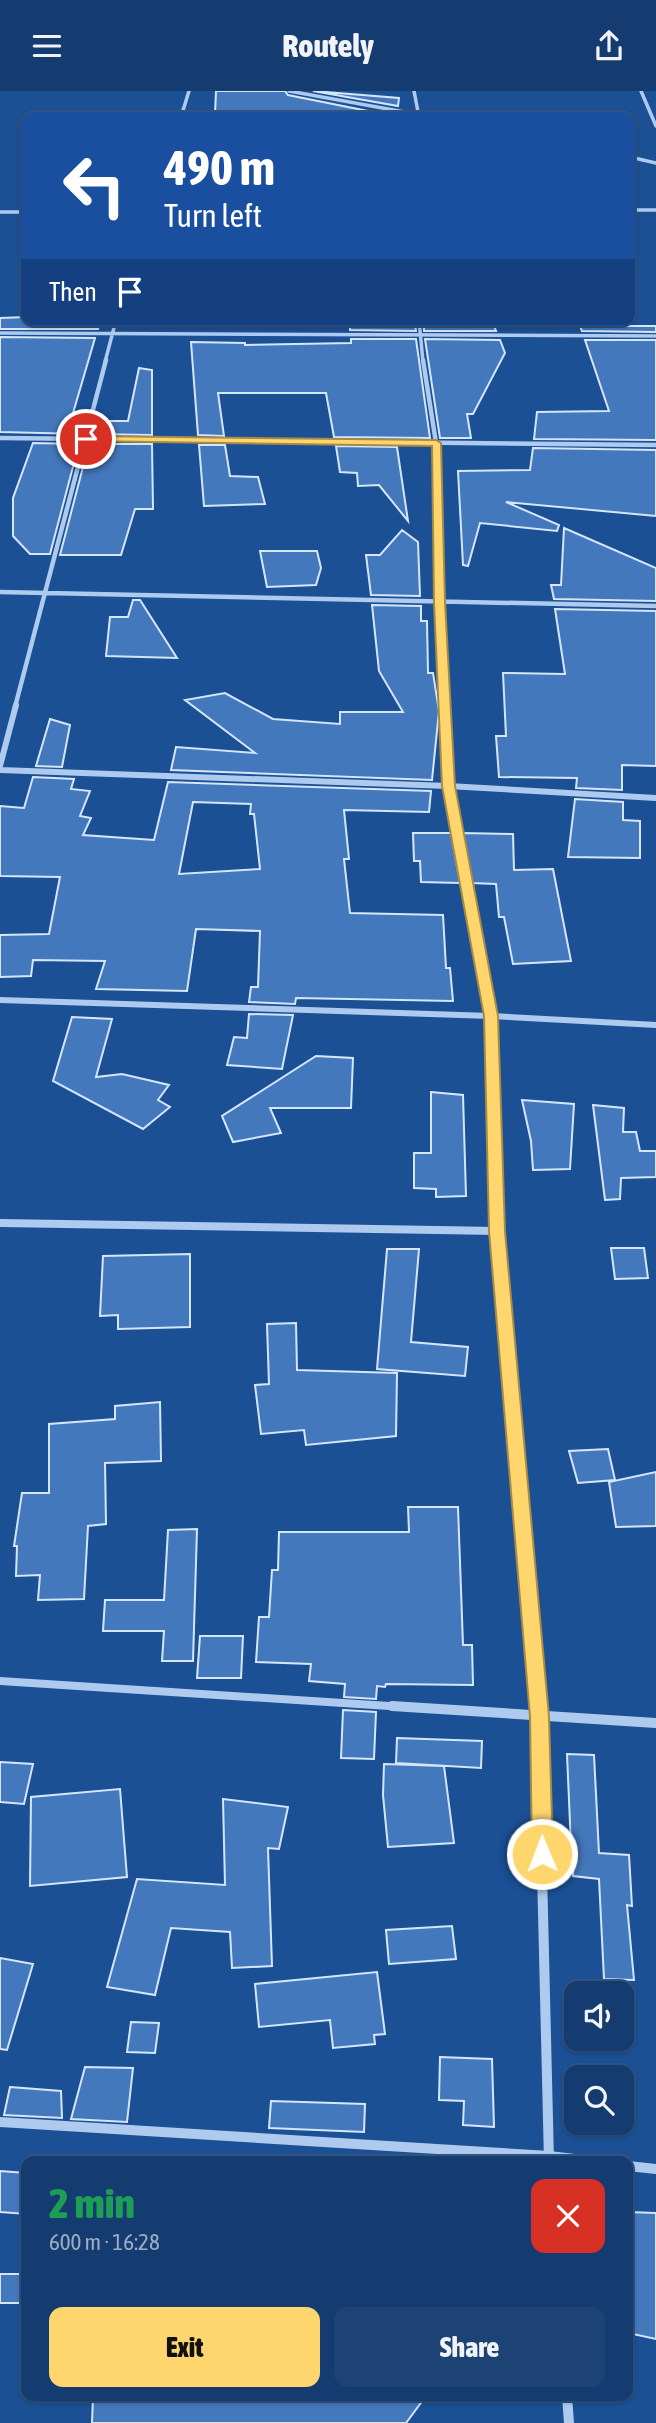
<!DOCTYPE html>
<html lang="en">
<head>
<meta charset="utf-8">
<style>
	:root { --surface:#143c70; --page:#1d4375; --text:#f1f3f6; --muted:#9dadc3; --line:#335683; --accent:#ffd66d }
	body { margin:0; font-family:"Asap Condensed",sans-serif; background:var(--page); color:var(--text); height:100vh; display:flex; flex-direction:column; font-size:26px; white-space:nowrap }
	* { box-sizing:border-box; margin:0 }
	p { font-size:23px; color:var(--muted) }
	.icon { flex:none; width:38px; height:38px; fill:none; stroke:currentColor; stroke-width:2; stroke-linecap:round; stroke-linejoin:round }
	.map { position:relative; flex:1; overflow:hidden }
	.panel { position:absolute; left:21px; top:2065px; width:612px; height:245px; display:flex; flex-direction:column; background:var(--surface); border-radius:14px; box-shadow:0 2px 5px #0004,0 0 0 2px var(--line) }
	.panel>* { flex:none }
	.guide { position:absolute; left:21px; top:21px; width:614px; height:214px; border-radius:14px; box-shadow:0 2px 5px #0004,0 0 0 2px var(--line); background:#1a4fa0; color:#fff; overflow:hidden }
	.fabs { position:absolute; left:564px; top:1890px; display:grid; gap:14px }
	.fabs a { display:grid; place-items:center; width:70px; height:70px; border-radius:14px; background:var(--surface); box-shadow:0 2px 5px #0004,0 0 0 2px var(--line); font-size:35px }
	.pin { position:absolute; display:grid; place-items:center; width:60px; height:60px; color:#fff; margin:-30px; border:4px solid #fff; border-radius:50%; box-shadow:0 2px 7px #0007 }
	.me { position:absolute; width:77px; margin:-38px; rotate:359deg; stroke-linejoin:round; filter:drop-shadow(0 0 5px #0008) }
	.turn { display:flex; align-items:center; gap:24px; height:147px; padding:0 28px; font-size:32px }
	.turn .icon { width:91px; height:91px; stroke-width:2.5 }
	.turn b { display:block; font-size:49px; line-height:60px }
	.then { display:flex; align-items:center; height:66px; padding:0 28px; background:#0003; gap:14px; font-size:26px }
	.round { display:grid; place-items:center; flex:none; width:74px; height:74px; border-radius:14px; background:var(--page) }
	.summary { display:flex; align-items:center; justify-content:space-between; height:119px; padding:0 28px }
	h1 { font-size:42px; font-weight:800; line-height:52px; color:#1e9e55 }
	.button { display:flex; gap:14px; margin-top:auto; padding:14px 28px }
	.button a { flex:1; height:80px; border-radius:14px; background:var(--accent); color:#111; font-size:28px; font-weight:800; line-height:80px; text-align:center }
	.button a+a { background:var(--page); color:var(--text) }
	header { display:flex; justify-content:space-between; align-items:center; height:91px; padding:0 28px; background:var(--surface); font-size:32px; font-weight:800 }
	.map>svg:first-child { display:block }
</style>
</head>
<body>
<header><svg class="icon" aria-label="menu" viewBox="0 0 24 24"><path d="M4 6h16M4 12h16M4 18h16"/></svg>Routely<svg class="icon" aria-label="share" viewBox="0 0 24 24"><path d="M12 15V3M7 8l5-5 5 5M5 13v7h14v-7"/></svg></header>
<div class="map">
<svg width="656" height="2332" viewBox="0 0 656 2332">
	<rect width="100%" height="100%" fill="#1b5095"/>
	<path fill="#4478bc" stroke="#d5e6fb" stroke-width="2" fill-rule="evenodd" d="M216 0H285L288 4 398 26H282L215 23Z
		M313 0 399 7 398 15Z
		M26 226V229H101L98 238H0V227Z
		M462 231 493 232 496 240H424V232Z
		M415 233 416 240 350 239V235Z
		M580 235H656V241L582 240Z
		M0 246 95 247 71 329 85 330 82 343 0 341Z
		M351 248H416L430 347 334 346 326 302H218L224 345 198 344 191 251 245 252V254L351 252Z
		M425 248 500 249 505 262 473 323H467L471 347H440Z
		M585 249H656V349L534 348 537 321 609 320Z
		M139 277 152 279V344L92 343 95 330H128Z
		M33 352 79 353 50 463H30L13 445V407Z
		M89 353H152L153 418H135L121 464H60Z
		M199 354H225L230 385 258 386 265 413 204 415Z
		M336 355 397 356 408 430 379 394 358 395 357 382 340 381Z
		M533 357 656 359V425L506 411 559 434 557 440 480 432 468 475 463 474 458 380 530 379Z
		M564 437 656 477V510L554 508 551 494H561Z
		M402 439 418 451 420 505 371 504 366 464H380Z
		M260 460H317L321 477 316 494 267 496Z
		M133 509H140L177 567 106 565 110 526H128Z
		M372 514 421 515V530H427L428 582H433L439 620 432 689 171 679 176 656 255 662 185 609 225 602 273 628 340 633V621H403L379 580Z
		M555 518 656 520V675L622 674V699L576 697 577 687 499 686 496 645H506L503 582 565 583Z
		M50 628 70 634 62 676 36 675Z
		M33 686 74 688 71 698 90 700 80 725 91 727 83 744 154 749 168 691 431 700 429 721 344 719 349 768H344L350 822 443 824 446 877H450L453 910 296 907 295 913 249 911 251 896H258L260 840 196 838 187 900 96 898 105 870 33 869 31 885 0 886V844L49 843 60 786 0 785V715L24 717ZM193 711 251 713 250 723H254L260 778 179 783Z
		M575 708 623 711V729L640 730V767L568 766Z
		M413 742H451L460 792 421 791 420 770H414Z
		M463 742 513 743 514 779 553 778 571 870 513 873 504 826H499L496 793 472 792Z
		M249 923 293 924 282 978 227 974 234 946 247 947Z
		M72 926 112 928 96 986 122 983 169 994 158 1009 170 1016 143 1038 53 990Z
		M316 965 353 967 351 1017H270L281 1042 233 1051 222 1025Z
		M431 1001 463 1004 466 1105 436 1106V1098L414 1097V1062H431Z
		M522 1009 574 1013 570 1078 533 1079 531 1050Z
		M593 1014 624 1017 623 1041H636L640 1060H656V1086L621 1087 620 1108 605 1109Z
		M611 1157H644L648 1187 615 1188Z
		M387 1158H419L411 1251 468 1256 465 1285 377 1278Z
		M190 1163V1236L118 1238V1224L100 1225 103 1165Z
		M296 1232 297 1279 397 1282 396 1345 306 1354 304 1339 261 1343 255 1294 269 1293 267 1233Z
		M160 1311 161 1370 105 1372 106 1433 88 1435 84 1508 38 1509 40 1484 16 1485 17 1455H14L22 1402H49V1333L115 1328V1315Z
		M608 1358 615 1389 578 1392 569 1360Z
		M656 1381V1435L616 1436 609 1391Z
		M408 1416H458L463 1554H472L473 1594 386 1593 385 1596 377 1595 376 1608 344 1606 345 1593 309 1590 311 1573 256 1571 259 1526H269L272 1479H278L279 1441H409Z
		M197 1438 193 1570H162L164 1540H103L105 1509H164L168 1439Z
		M200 1545H243L241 1587H197Z
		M343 1619 376 1621 374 1668 341 1667Z
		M397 1647 482 1650 481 1677 396 1672Z
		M567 1663 594 1664 599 1762 629 1764 632 1815 627 1814 634 1889 604 1888 599 1788 573 1785 574 1755H571Z
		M0 1671 33 1673 24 1713 0 1711Z
		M384 1673 444 1675 454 1752 388 1756 383 1704Z
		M120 1698 127 1786 30 1795 31 1706Z
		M223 1708 288 1716 279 1758 268 1757 272 1875 232 1877 230 1841 171 1837 155 1904 107 1896 137 1788 225 1794Z
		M452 1835 456 1868 389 1873 386 1839Z
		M0 1867 33 1873 7 1959 0 1958Z
		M377 1881 385 1943 374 1944 375 1953 333 1957 330 1929 259 1936 255 1893Z
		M131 1931 159 1932 155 1962 127 1961Z
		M440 1966 492 1968 494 2036 463 2034 464 2010 439 2009Z
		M85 1976 133 1977 127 2031 71 2028Z
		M10 1996 61 2000 62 2027 4 2024Z
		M271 2010 365 2013 364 2041 269 2037Z
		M0 2080 26 2082V2123L0 2121Z
		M628 2121 656 2122V2248L628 2242Z
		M0 2183H26V2212H0Z
		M426 2305 406 2332H92L93 2306Z"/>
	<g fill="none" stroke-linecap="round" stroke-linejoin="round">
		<path stroke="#aecbef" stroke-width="3.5" d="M289 0 432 26
			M414 0 419 26
			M641 0 656 35
			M181 26 189 0
			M630 66 656 72
			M630 119H656
			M0 121H26
			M419 229 423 271
			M0 242 656 245
			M105 271 116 229"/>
		<path stroke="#aecbef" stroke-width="4.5" d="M423 269 436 352 444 616
			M0 347 656 354
			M0 501 656 515
			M15 616 106 269"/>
		<path stroke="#aecbef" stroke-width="6" d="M444 614 448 695 491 925 495 1056
			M0 675 16 614
			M0 679 448 695 656 707
			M0 909 491 925 656 934"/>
		<path stroke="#aecbef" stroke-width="8" d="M495 1054 497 1140 538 1617
			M0 1132 497 1140
			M0 1590 420 1617"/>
		<path stroke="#aecbef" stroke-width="10" d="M392 1615 656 1632
			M538 1615 549 2070
			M0 2031 549 2065 592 2070
			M628 2075 656 2078
			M567 2305 569 2332"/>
	</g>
	<path fill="#ffd66d" stroke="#a68b47" stroke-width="2" d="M86 345 436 349 441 352 445 511 455 695 498 925 505 1140 549 1626 553 1763 550 1770 542 1773 535 1770 532 1763 530 1626 489 1140 484 925 442 695 434 511 432 355 83 350 82 348Z"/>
</svg>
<div class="fabs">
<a><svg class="icon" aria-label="sound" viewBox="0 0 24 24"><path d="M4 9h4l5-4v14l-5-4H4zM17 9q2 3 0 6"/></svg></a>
<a><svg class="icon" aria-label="search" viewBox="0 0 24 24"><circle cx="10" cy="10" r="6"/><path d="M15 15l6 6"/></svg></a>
</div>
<div class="pin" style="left:86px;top:348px;background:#d93025"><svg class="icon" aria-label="arrive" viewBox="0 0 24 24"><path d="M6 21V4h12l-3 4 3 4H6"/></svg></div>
<svg class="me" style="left:542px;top:1763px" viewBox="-20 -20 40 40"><circle r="17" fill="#ffd66d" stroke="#fff" stroke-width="3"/><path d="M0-11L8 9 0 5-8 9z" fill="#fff"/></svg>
<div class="guide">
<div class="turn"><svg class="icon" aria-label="left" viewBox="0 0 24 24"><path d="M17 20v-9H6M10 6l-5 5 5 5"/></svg><div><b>490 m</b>Turn left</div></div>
<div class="then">Then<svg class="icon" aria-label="arrive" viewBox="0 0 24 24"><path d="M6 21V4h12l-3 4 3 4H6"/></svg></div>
</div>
<section class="panel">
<div class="summary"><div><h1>2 min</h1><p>600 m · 16:28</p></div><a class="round" style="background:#d93025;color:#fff"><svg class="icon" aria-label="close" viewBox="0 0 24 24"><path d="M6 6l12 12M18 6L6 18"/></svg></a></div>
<div class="button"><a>Exit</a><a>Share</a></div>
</section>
</div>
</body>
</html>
